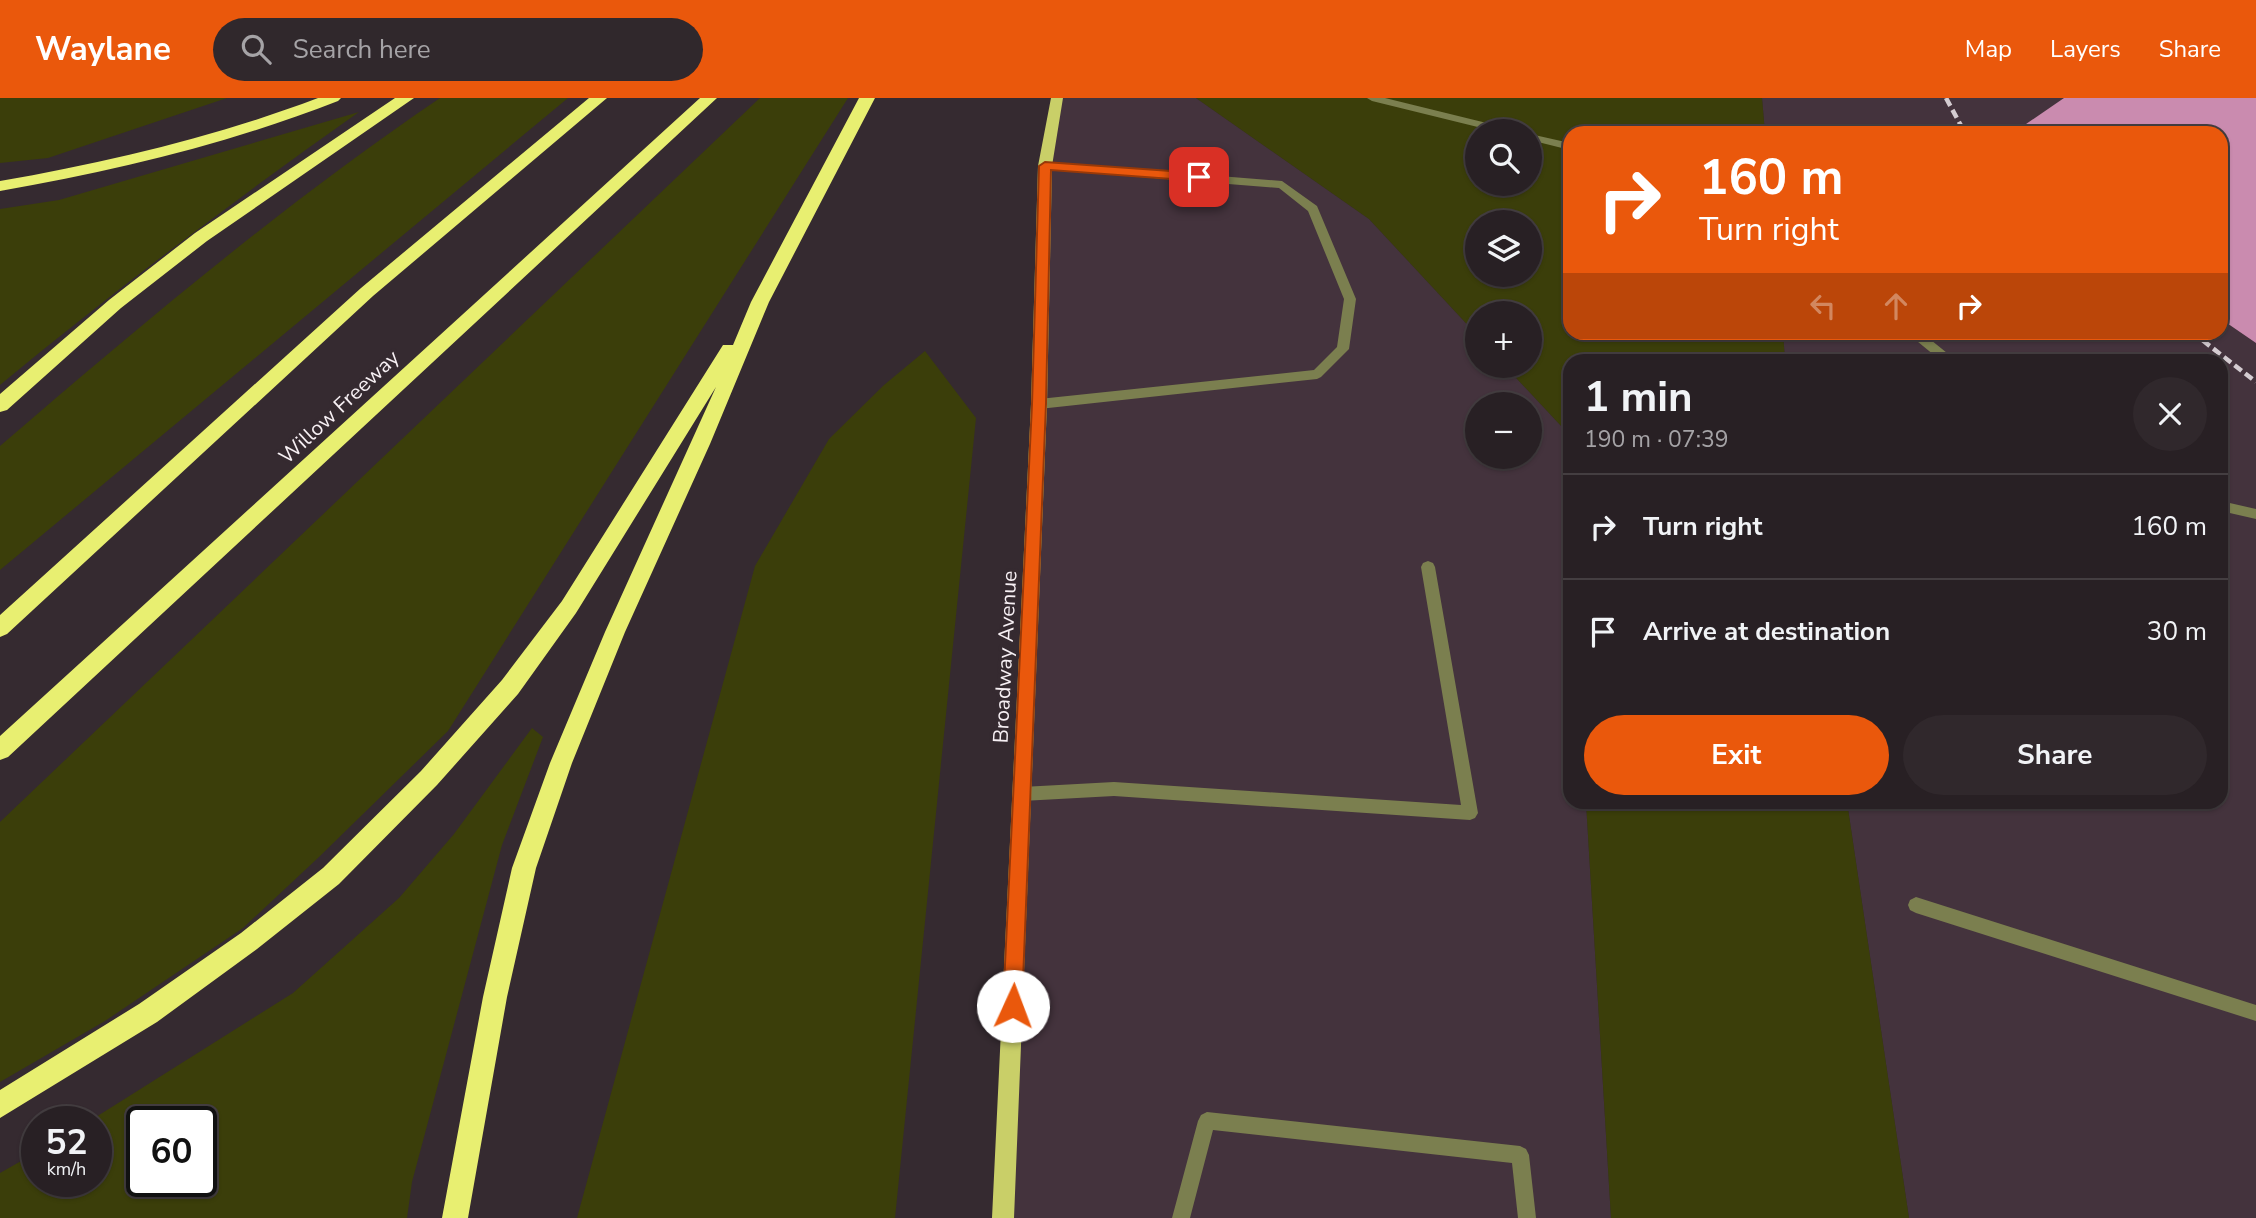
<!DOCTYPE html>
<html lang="en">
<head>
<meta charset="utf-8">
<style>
	:root { --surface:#282024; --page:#30282c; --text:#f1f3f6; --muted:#a5a3a6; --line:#443e41; --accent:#ea580c }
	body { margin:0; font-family:"Nunito Sans",sans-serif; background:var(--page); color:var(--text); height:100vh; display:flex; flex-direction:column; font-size:26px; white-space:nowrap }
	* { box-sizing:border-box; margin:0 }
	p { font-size:23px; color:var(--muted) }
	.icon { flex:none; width:38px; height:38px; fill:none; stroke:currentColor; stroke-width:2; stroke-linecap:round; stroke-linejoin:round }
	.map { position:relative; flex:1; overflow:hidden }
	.panel { position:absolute; left:1563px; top:256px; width:665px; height:455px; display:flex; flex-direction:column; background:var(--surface); border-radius:21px; box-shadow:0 2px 5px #0004,0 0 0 2px var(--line) }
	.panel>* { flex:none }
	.hud { position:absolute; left:1563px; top:28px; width:665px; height:214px; border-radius:21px; box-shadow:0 2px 5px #0004,0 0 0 2px var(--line); background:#ea580c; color:#fff; overflow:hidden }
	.controls { position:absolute; left:1465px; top:21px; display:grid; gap:14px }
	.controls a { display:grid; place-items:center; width:77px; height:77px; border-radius:50%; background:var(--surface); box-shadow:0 2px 5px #0004,0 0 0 2px var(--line); font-size:35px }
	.speed { position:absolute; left:21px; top:1008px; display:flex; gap:14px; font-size:35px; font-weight:700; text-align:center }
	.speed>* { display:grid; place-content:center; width:91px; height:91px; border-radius:50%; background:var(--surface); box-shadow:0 2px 5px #0004,0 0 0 2px var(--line); line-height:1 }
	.speed small { font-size:18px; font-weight:400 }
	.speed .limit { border:4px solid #111; border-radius:10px; background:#fff; color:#111 }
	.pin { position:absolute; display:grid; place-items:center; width:60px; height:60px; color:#fff; margin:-30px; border-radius:14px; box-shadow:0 4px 10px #0006 }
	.me { position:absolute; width:77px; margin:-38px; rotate:2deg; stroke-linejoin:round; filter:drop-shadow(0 0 5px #0008) }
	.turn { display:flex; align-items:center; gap:24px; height:147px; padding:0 21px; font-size:32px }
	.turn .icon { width:91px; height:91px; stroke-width:2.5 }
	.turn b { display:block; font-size:49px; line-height:60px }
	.lanes { display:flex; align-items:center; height:66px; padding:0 21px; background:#0003; justify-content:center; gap:35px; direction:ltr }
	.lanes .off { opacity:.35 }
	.round { display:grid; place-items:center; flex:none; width:74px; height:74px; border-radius:37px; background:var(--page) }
	.head { display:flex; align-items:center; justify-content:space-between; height:119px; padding:0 21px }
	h1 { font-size:42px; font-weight:700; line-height:52px }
	.cta { display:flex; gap:14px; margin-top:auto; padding:14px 21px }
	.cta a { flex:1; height:80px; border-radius:42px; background:var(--accent); color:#fff; font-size:28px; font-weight:700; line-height:80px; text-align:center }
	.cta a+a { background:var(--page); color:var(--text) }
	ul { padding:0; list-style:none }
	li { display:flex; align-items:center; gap:21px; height:105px; padding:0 21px; border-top:2px solid var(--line) }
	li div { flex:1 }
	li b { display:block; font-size:26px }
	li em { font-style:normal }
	header { display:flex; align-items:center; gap:42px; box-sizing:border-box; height:98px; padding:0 35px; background:var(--accent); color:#fff }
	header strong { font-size:33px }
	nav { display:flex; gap:38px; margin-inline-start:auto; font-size:24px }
	.search { width:490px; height:63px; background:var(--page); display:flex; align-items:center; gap:18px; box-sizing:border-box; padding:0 24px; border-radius:38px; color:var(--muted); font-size:26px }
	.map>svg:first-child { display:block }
</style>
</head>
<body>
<header>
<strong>Waylane</strong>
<div class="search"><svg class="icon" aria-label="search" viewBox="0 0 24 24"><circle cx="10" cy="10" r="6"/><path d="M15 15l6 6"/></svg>Search here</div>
<nav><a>Map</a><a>Layers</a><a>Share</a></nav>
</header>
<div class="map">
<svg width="2256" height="1120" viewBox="0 0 2256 1120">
	<rect width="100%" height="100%" fill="#352a30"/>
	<path fill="#44333d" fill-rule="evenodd" d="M1057 0H1196L1369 121 1477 237V268H1505L1563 330 1570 447V704H1586L1611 1120H1003L1045 68ZM1477 306H1530V359H1477Z
		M1762 0H2256V1120H1909L1847 704H2221V262H1785L1783 235 2221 234V35H1765Z"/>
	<path fill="#3b3e0a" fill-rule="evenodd" d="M0 0H227L48 60 0 65Z
		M440 0H568L0 472V348C142 226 285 105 440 0Z
		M760 0H848L448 633 319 759 243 830 105 923 0 984V724Z
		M1196 0H1762L1765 35H1570V234L1783 235 1785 262H1570V447L1563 330 1505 268H1530V215H1477V237L1369 121ZM1477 33H1530V86H1477ZM1477 124H1530V177H1477Z
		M359 14C236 101 116 191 0 287V111L59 102Z
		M925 253 976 320 895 1120H577L755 468 829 341 884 287Z
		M532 630 543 639 502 747 412 1084 407 1120H0V1075L37 1054V1083H96V1024H88L293 895 399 800 454 736ZM142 1024H201V1083H142Z
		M1586 704H1847L1909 1120H1611Z"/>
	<path fill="#ca8baf" d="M2064 0H2256V245L2221 221V35H2013Z"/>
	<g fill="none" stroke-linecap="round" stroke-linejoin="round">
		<path fill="#7b7f4f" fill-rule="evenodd" d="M1045 64 1282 83 1317 108 1356 201 1349 251 1321 279 1317 281 1039 311 1035 309 1033 306 1039 301 1314 272 1337 249 1344 201 1308 113 1279 90 1041 71V65Z
			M1428 463 1433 465 1435 469 1478 715 1475 720 1470 722 1114 698 1022 703 1017 701 1015 696 1017 691 1022 689 1114 684 1461 707 1421 469 1423 465Z
			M1916 799 2256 907V923L1916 815 1910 812 1908 807 1910 802Z
			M1207 1014 1520 1048 1526 1051 1529 1057 1536 1120H1518L1512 1065 1213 1032 1190 1120H1172L1198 1023 1201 1017Z"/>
		<path fill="#7b7f4f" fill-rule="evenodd" d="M1367 0H1385L1507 30 1512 33H1494L1372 3Z
			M1530 36 1570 45V52L1530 42Z
			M1906 234H1921L1952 259 1954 262H1940Z
			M2221 403 2256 411V421L2221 413Z"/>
		<path fill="#c9cf68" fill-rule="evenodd" d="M1051 0H1063L1052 68 1047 306 1014 1120H992L1031 306 1038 68Z"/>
		<path fill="#e8ef71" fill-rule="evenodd" d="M318 0H341L338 3C228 46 116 73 0 93V83C109 64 215 39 318 0Z
			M395 0H414L207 143 121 210 7 312 0 314V296L109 202 195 135Z
			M589 0H607L373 198 7 536 0 539V517L361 190Z
			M700 0H717L8 659 0 662V638Z
			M859 0H875L769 204 710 346 625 534 572 665 536 770 507 899 468 1120H442L483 899 512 770 550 665 605 534 716 289 576 515 518 596 437 687 339 786 257 851 157 924 0 1020V992L139 906 241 835 323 770 421 673 502 582 562 503 723 247H733L751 204Z"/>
		<path stroke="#d4ccd1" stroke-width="4.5" stroke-dasharray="9 4.5" stroke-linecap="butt" d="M1946 0 1965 35
			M2192 234 2256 284"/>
	</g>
	<path fill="#ea580c" stroke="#983908" stroke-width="2" d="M1045 64 1199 75 1205 79 1199 83 1051 72 1046 306 1022 908 1019 915 1013 917 1006 915 1003 908 1032 306 1039 68Z"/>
	<g text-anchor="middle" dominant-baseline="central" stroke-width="7" stroke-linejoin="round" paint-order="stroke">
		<g font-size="21" fill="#f7f0f4" stroke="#352a30">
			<text transform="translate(339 309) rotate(-43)">Willow Freeway</text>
			<text transform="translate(1005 559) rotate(-87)">Broadway Avenue</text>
		</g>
	</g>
</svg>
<div class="controls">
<a><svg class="icon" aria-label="search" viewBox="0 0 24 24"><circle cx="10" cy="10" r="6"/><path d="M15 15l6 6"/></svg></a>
<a><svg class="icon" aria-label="layers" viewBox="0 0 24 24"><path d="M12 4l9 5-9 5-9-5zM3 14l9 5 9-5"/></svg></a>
<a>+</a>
<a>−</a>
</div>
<div class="speed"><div>52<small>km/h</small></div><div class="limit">60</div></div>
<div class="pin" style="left:1199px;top:79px;background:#d93025"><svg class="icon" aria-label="arrive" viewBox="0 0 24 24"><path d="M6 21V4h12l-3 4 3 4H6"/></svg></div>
<svg class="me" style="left:1013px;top:908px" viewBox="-20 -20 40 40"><circle r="19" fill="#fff"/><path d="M0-13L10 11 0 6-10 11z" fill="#ea580c"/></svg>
<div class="hud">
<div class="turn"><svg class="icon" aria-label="right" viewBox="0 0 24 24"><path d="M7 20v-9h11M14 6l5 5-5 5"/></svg><div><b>160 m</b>Turn right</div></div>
<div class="lanes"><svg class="icon off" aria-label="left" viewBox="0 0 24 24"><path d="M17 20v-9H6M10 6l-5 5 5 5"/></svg><svg class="icon off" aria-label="ahead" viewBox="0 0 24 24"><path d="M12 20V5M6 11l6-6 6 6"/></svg><svg class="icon" aria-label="right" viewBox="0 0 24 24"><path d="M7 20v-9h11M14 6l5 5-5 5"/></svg></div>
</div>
<section class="panel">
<div class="head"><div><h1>1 min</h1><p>190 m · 07:39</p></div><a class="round"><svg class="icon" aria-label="close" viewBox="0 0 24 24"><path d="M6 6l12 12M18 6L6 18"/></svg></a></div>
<ul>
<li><svg class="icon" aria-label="right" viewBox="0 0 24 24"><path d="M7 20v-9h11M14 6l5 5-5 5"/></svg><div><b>Turn right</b></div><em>160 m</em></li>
<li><svg class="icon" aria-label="arrive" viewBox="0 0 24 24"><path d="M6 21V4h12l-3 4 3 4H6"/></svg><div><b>Arrive at destination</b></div><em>30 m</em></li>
</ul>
<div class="cta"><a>Exit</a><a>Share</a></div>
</section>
</div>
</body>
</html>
